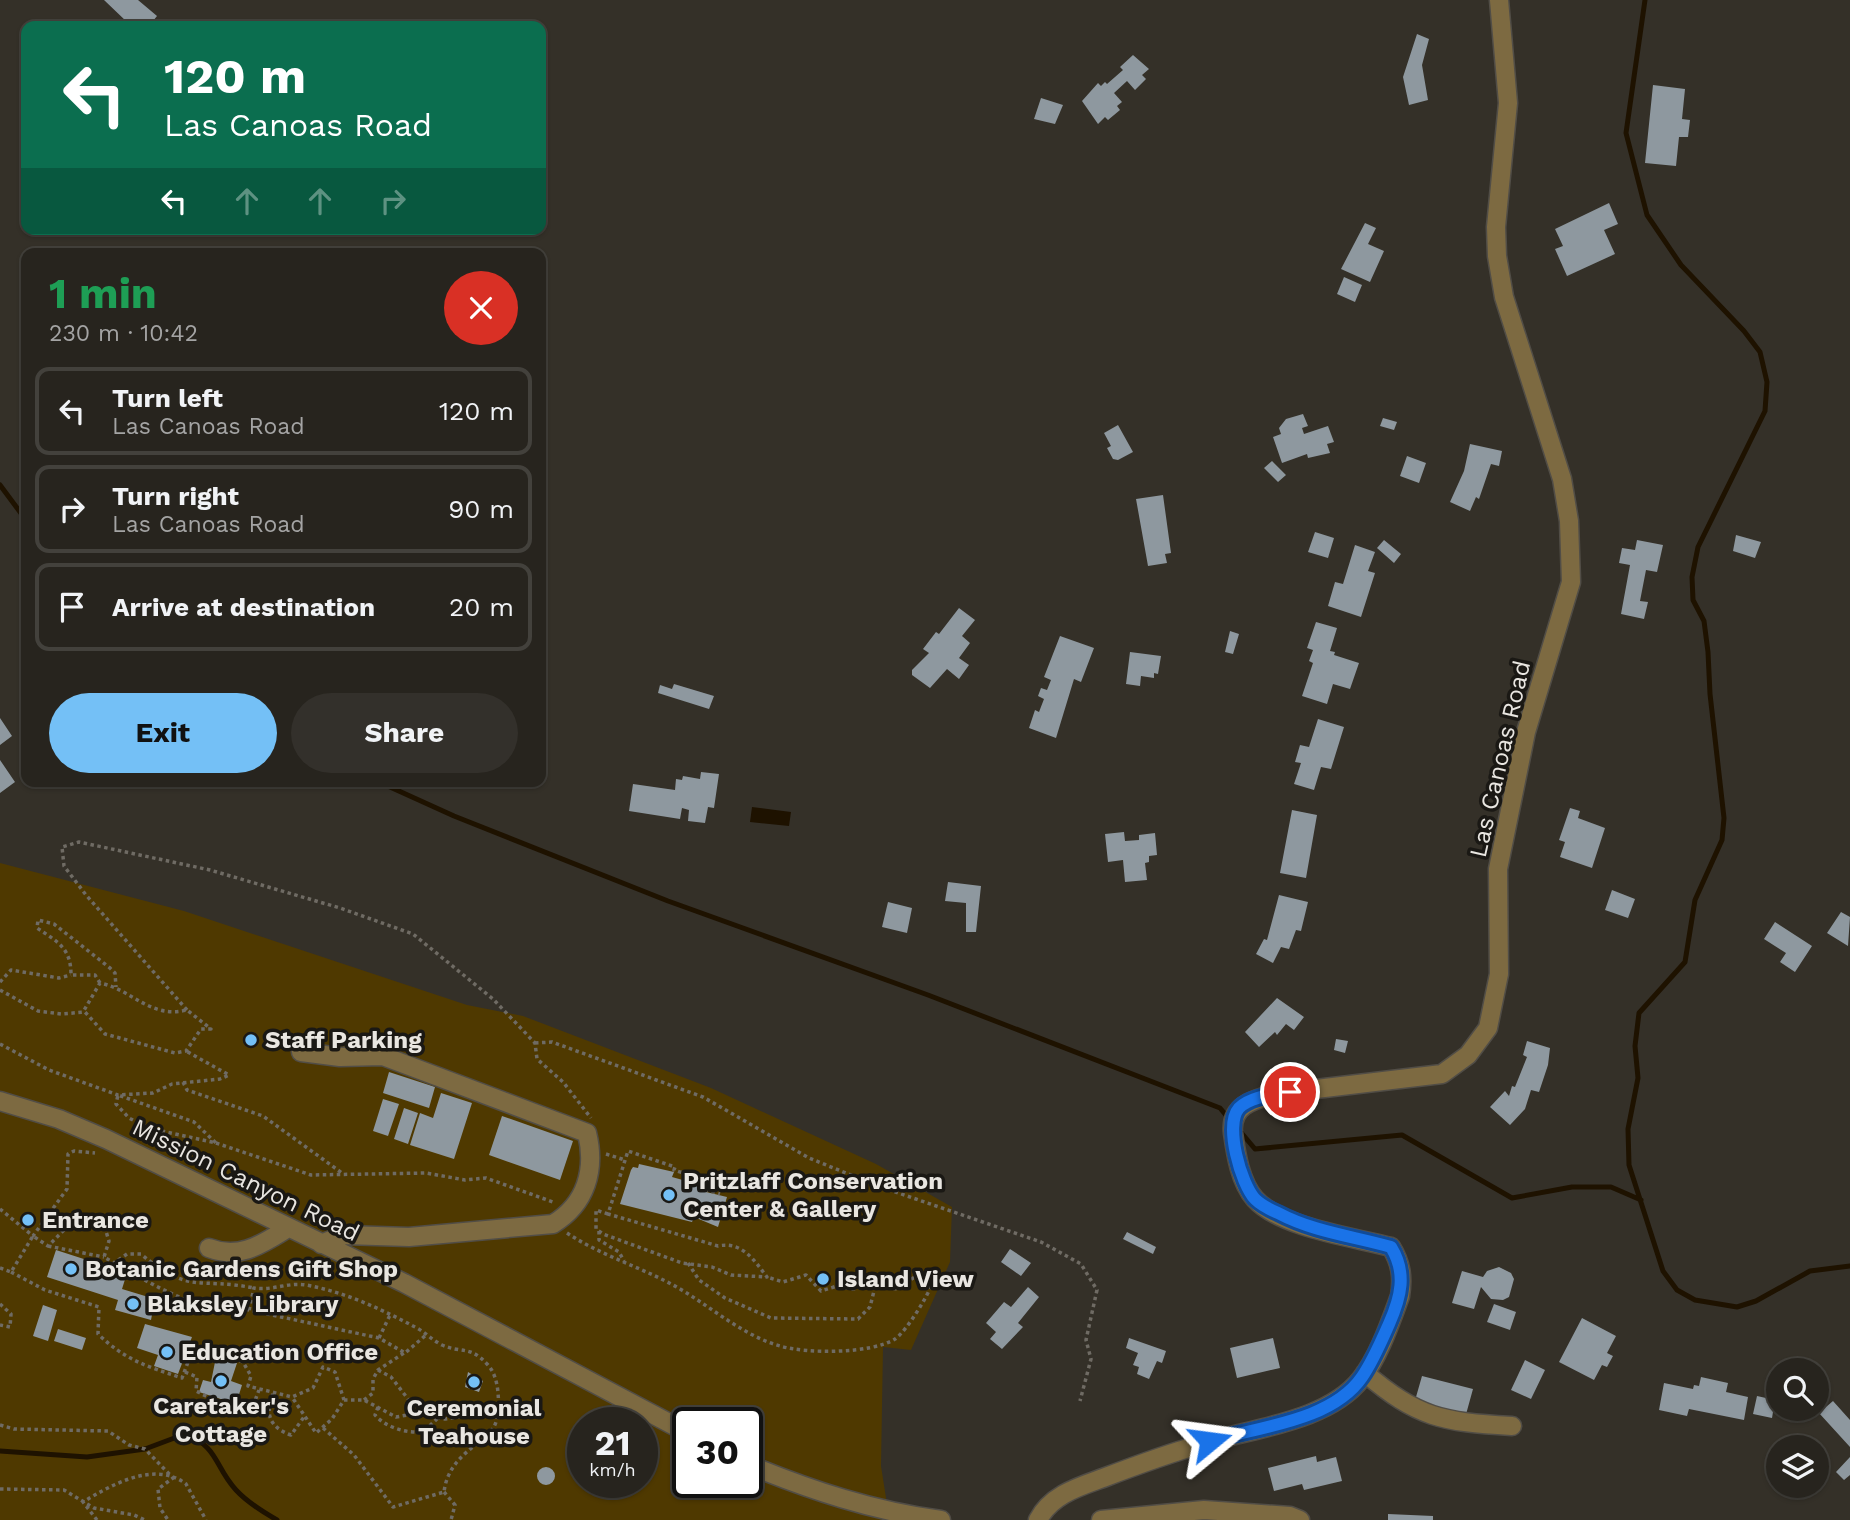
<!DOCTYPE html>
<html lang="en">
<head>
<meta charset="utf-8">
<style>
	:root { --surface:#27241e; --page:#33302b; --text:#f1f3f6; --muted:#a4a4a4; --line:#43413c; --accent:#74c0f6 }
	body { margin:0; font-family:"Work Sans",sans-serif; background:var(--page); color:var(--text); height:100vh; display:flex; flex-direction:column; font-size:26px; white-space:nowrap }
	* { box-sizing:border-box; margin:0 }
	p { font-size:23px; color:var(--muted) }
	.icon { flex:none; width:38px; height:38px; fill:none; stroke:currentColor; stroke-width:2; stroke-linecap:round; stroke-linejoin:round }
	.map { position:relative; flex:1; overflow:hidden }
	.panel { position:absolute; left:21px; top:248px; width:525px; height:539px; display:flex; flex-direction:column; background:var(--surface); border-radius:14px; box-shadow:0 2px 5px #0004,0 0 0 2px var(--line) }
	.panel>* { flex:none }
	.hud { position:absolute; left:21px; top:21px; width:525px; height:214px; border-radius:14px; box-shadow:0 2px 5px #0004,0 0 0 2px var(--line); background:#0b6e4f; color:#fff; overflow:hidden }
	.controls { position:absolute; left:1766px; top:1358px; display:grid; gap:14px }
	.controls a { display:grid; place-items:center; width:63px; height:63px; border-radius:50%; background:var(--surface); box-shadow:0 2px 5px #0004,0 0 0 2px var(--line); font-size:35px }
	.speed { position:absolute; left:567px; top:1407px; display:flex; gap:14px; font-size:35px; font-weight:700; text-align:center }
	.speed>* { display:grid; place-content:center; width:91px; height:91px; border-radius:50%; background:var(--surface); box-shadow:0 2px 5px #0004,0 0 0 2px var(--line); line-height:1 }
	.speed small { font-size:18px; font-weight:400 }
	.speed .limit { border:4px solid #111; border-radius:10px; background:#fff; color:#111 }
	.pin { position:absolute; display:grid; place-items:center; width:60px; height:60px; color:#fff; margin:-30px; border:4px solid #fff; border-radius:50%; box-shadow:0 2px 7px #0007 }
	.me { position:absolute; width:77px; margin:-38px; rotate:74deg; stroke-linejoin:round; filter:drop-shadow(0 0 5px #0008) }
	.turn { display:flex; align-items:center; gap:24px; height:147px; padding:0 28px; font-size:32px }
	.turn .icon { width:91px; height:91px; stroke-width:2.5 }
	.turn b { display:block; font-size:49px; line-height:60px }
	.lanes { display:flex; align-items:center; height:66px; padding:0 28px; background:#0003; justify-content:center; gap:35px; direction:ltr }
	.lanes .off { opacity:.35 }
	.round { display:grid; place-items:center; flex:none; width:74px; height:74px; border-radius:37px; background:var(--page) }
	.overview { display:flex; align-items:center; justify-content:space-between; height:119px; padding:0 28px }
	h1 { font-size:42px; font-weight:700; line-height:52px; color:#1e9e55 }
	.primary-button { display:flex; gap:14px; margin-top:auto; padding:14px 28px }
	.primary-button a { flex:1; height:80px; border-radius:42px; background:var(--accent); color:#111; font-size:28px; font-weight:700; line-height:80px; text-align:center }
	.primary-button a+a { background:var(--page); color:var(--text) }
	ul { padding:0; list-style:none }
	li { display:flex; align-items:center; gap:21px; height:88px; margin:0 14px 10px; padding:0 14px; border:4px solid var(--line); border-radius:14px }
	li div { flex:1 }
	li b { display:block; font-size:26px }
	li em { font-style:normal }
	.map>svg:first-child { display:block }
</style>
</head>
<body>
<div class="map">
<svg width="1850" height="1520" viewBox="0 0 1850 1520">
	<rect width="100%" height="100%" fill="#343028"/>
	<path fill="#4f3900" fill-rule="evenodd" d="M0 863 184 911 467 1005 523 1016 711 1088 876 1164 952 1207 950 1262 911 1350 883 1347 881 1466 889 1517 910 1520H0ZM583 1423H642V1482H583ZM688 1423H747V1482H688Z"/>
	<path fill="#1e1200" d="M752 807 791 812 789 826 750 822Z"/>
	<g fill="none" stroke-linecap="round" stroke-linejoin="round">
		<path stroke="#1e1200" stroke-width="5" d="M1645 0 1626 133 1647 215 1681 265 1744 331 1760 352 1767 382 1765 411 1698 547 1692 577 1693 600 1704 621 1708 652 1710 694 1724 818 1722 840 1695 900 1685 962 1639 1013 1635 1046 1638 1078 1628 1129 1629 1165 1663 1271 1677 1290 1695 1300 1737 1307 1756 1301 1810 1271 1850 1266
			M0 485 26 520
			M379 782 454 816 668 901 928 995 1220 1108 1230 1120
			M1239 1130 1255 1149 1402 1135 1512 1198 1572 1187H1611L1641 1200
			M0 1451 87 1457 145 1449 185 1434C219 1447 214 1466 236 1490 247 1502 263 1512 277 1520"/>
	</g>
	<path fill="#8e989f" d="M104 0H138L157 16 153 21 159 26H123L127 22Z
		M1417 34 1429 39 1422 65 1428 100 1409 105 1403 77Z
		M1133 55 1149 69 1142 75 1146 79 1135 90 1127 81 1114 93 1122 102 1117 106 1120 110 1108 120 1105 117 1098 124 1082 101 1098 83 1101 86 1105 82 1107 84 1123 70 1120 67Z
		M1653 85 1685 89 1682 119 1690 120 1688 137H1679L1676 166 1645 163Z
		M1041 98 1063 105 1055 124 1034 119Z
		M1609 203 1618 224 1604 230 1615 254 1567 276 1555 249 1563 246 1555 229Z
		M1365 223 1376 228 1368 244 1384 251 1370 282 1341 269Z
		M1344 277 1362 285 1355 302 1337 294Z
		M1303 414 1308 426 1302 428 1304 434 1328 426 1334 442 1327 444 1330 453 1308 458 1307 454 1282 463 1273 437 1281 434 1279 428 1286 419Z
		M1383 418 1397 422 1394 430 1380 426Z
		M1118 425 1133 452 1118 460 1113 459 1107 448 1111 446 1104 433Z
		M1470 444 1502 451 1499 466 1491 464 1479 499 1476 497 1470 511 1450 502 1464 471Z
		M1407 456 1426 463 1419 483 1400 476Z
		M1272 461 1286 475 1278 482 1264 468Z
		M1163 495 1171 553 1165 554 1167 563 1148 566 1136 499Z
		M1315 532 1334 538 1328 558 1308 552Z
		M1736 535 1761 542 1755 558 1733 551Z
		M1384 540 1401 554 1394 563 1377 548Z
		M1637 540 1663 545 1657 572 1646 570 1640 601 1648 602 1644 619 1621 614 1630 565 1619 563 1622 548 1635 550Z
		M1355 545 1375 552 1368 571 1375 573 1361 617 1328 606 1335 582 1343 584Z
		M959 608 975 620 962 636 970 643 959 658 969 665 959 679 947 669 930 688 912 675V670L929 653 923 649 936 632 939 634Z
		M1316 622 1337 628 1330 651 1335 652 1334 655 1359 663 1350 689 1333 684 1327 704 1302 696 1313 663 1309 661 1313 650 1307 648Z
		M1230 631 1239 634 1233 654 1225 652Z
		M1060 636 1094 648 1081 682 1074 679 1056 738 1029 728 1035 710 1039 712 1044 699 1038 696 1041 688 1047 690 1051 680 1044 677Z
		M1130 652 1161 656 1158 674 1154 673V678L1141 676 1140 686 1126 684Z
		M674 684 714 696 709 709 658 693 660 685 672 689Z
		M0 718 12 736 0 745Z
		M1318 719 1344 727 1331 769 1321 767 1314 790 1294 784 1301 763 1295 762 1300 745 1309 747Z
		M0 760 15 782 0 793Z
		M701 772 719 774 714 808 708 807 705 823 688 821 689 810 682 808 680 819 629 811 633 784 675 790 676 779 682 780 683 776 700 779Z
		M1570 808 1580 811 1578 818 1605 828 1592 868 1560 857 1565 842 1559 840Z
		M1292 810 1317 815 1306 878 1280 873Z
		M1124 832 1125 841 1139 840V835L1155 833 1157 855 1149 856V862L1145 863 1147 880 1125 882 1123 860 1108 862 1105 834Z
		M948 882 981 886 976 932H966V903L945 901Z
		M1612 890 1635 899 1628 918 1605 910Z
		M1279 895 1308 902 1301 931 1296 930 1289 949 1281 947 1273 963 1256 954 1264 939 1267 940Z
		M888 902 912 908 907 933 882 927Z
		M1841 912 1850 917 1848 946 1827 933Z
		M1775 922 1812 946 1795 972 1780 962 1786 953 1764 939Z
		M1277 998 1304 1017 1294 1030 1286 1024 1277 1035 1275 1032 1259 1047 1245 1032Z
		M1336 1039 1348 1041 1345 1053 1334 1050Z
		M1527 1041 1550 1048 1548 1065 1539 1092 1531 1090 1525 1109 1510 1125 1490 1107 1505 1091 1509 1096 1512 1086 1515 1087 1527 1057 1523 1055Z
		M389 1072 435 1087 429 1108 383 1093Z
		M441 1093 472 1103 454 1159 410 1145 420 1113 433 1118Z
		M383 1099 399 1104 388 1136 373 1131Z
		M404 1108 418 1113 408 1144 394 1139Z
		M502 1116 573 1141 560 1180 489 1155Z
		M639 1164 674 1172 672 1177 704 1186 702 1191 727 1197 718 1227 694 1217 692 1222 620 1204 631 1170 633 1167 638 1168Z
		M1127 1232 1156 1247 1153 1254 1123 1239Z
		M1010 1249 1031 1263 1021 1276 1001 1262Z
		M56 1250 127 1273 122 1289 155 1299 151 1320 115 1310 118 1300 47 1277Z
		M1499 1267 1511 1273 1514 1279 1509 1297 1503 1300 1491 1299 1481 1287 1474 1309 1452 1303 1462 1271 1483 1277 1487 1271Z
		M1028 1287 1039 1297 1018 1323 1023 1327 1002 1349 990 1339 996 1332 986 1323 1004 1302 1011 1307Z
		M1494 1304 1516 1312 1510 1330 1487 1322Z
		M43 1305 57 1310 48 1341 33 1336Z
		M1582 1318 1616 1336 1607 1353 1613 1356 1607 1367 1602 1365 1594 1380 1559 1362Z
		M145 1324 192 1337 178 1374 154 1366 158 1355 137 1348Z
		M58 1329 86 1338 82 1350 54 1341Z
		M1129 1338 1166 1351 1162 1363 1157 1361 1149 1379 1137 1374 1139 1367 1133 1365 1138 1353 1126 1348Z
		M1273 1338 1280 1368 1237 1378 1230 1348Z
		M216 1357 237 1363 231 1381 242 1385 236 1404 199 1392 203 1380 211 1382Z
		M1525 1360 1545 1370 1531 1399 1511 1390Z
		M468 1372 483 1381 479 1392 465 1387Z
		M1422 1376 1473 1389 1465 1418 1414 1404Z
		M1701 1377 1728 1383 1726 1392 1748 1397 1744 1420 1689 1409 1687 1416 1659 1410 1664 1383 1693 1389 1694 1385 1699 1386Z
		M1757 1396 1775 1400 1772 1418 1753 1414Z
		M1833 1401 1850 1420V1447L1819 1413Z
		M1316 1456 1317 1462 1336 1457 1342 1481 1304 1490 1302 1484 1274 1491 1268 1468Z
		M1850 1457V1475L1844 1480 1836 1472Z
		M537 1476a9 9 0 1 1 18 0a9 9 0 1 1-18 0Z
		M1388 1514 1433 1516V1520H1388Z"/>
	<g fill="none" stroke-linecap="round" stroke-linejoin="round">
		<g stroke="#514d46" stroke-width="21">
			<path id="minor" d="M301 1052 340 1057 383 1056 587 1133C596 1170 586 1204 553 1224L409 1237 344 1235 321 1244
				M0 1101 59 1119 106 1139 404 1283 688 1433
				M209 1248C240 1260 262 1244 288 1228
				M1365 1373C1418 1418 1442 1422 1512 1426
				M747 1464C810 1490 873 1511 941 1520
				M1038 1520C1051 1495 1078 1487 1103 1478 1137 1465 1170 1453 1205 1443 1254 1428 1328 1421 1361 1379 1379 1356 1390 1323 1400 1296 1403 1277 1401 1263 1391 1247 1354 1237 1281 1228 1255 1199 1240 1182 1236 1154 1233 1133 1230 1106 1252 1100 1274 1094L1442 1074 1468 1055 1488 1028 1499 974 1498 869 1526 732 1571 582 1569 521 1562 479 1504 297 1497 256 1496 227 1508 103 1499 0
				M1101 1520 1204 1510 1290 1516 1300 1520"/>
		</g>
		<path stroke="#6f6b64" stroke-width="3.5" stroke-dasharray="3.5 3.5" stroke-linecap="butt" d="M0 982 11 970 59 978 71 975
			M100 983 95 975H71C71 948 58 942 37 928L38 920 54 924 110 968 115 973 116 987
			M0 990 38 1011 61 1014 85 1012 105 1034 175 1053 186 1051 201 1029H211L187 1010C150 1019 133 990 100 983L83 1012
			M187 1010 86 895 64 866 62 847 79 842 210 870 340 908 413 934 493 999 535 1043 537 1059 563 1082 591 1118
			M535 1043 552 1042 703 1097 809 1158 878 1186 1041 1242 1081 1264 1097 1290 1086 1340 1091 1359 1080 1401
			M0 1044 49 1070 118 1095 153 1093 172 1084 220 1079 229 1075 186 1051
			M183 1082 187 1090 263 1116 342 1173
			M131 1131 145 1134 148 1128 216 1143 194 1122 118 1095 116 1104 129 1118 148 1128
			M216 1143 311 1175 426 1173 465 1180 486 1178 553 1202
			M606 1154 625 1160
			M0 1209 33 1236 67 1189 68 1154 74 1151 95 1153
			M608 1214 596 1210V1229L603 1234 682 1263 712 1267 731 1275 767 1277C754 1260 742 1241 718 1246L608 1214 628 1151 675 1167 674 1170 689 1175 687 1179 706 1184 704 1189 720 1194
			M599 1231V1240L619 1252 624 1261
			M567 1233C600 1255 638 1266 673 1285 708 1304 741 1335 780 1346 807 1354 871 1354 895 1339 906 1332 930 1293 933 1281L913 1278 898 1289 872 1286 852 1289 837 1286 821 1291 806 1275 783 1282 767 1277
			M48 1246 104 1257
			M114 1263C154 1285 201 1315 248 1310
			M688 1263 699 1280 725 1298 771 1318 858 1319 870 1307 875 1287
			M0 1268 11 1272 33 1236 48 1246 73 1221 104 1225 109 1241 104 1257 114 1263 127 1254H141C189 1295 199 1277 254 1288
			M11 1272 45 1290 99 1307 98 1334C125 1360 146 1366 182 1378L191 1354 213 1351 243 1362 251 1376 248 1386 292 1397 313 1388 323 1367 335 1372 344 1400 332 1419 316 1433 292 1397
			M0 1304 11 1314 10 1327 0 1325
			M379 1338 390 1315
			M378 1370 391 1377 419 1413
			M185 1372 197 1377 196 1391 234 1410
			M273 1394C265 1414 269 1427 291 1435L304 1417
			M344 1400H364L396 1417 419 1413 445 1419 485 1413 497 1415
			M364 1400 373 1393V1379L378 1370 404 1353
			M253 1406 259 1390
			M378 1407 375 1415C385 1427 409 1435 424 1431L438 1418
			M0 1425 14 1429 108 1431 129 1445 145 1449 173 1478 158 1489 160 1508 168 1520
			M323 1428 354 1455 393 1507 444 1492C449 1451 490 1443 496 1422 500 1406 500 1378 488 1365 470 1345 463 1354 442 1345 432 1340 425 1332 415 1327 381 1309 345 1292 306 1285 288 1282 272 1291 254 1288L249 1310 379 1338 405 1353 426 1335
			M0 1489 64 1490 94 1508 134 1515 145 1520
			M444 1492 455 1505 451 1520
			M97 1520 83 1502C111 1485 155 1460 186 1484L206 1520"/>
		<use href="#minor" stroke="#7d6a41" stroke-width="18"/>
	</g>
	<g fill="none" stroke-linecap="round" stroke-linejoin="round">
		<g stroke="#114b97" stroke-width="18">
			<path id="route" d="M1210 1441C1258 1427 1332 1421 1362 1377 1373 1361 1381 1342 1389 1324 1401 1297 1407 1273 1391 1247 1352 1236 1314 1232 1278 1213 1271 1210 1260 1204 1255 1199 1241 1184 1224 1125 1239 1108 1251 1096 1274 1095 1290 1092"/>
		</g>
		<use href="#route" stroke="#1a73e8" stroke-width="12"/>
	</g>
	<g fill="#74c0f6" stroke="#1a1814" stroke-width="2.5">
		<circle cx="251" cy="1040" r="7"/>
		<circle cx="669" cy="1195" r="7"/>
		<circle cx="28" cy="1220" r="7"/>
		<circle cx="71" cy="1269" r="7"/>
		<circle cx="823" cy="1279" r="7"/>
		<circle cx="133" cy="1304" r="7"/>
		<circle cx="167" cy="1352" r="7"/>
		<circle cx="221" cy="1381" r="7"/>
		<circle cx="474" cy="1382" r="7"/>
	</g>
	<g text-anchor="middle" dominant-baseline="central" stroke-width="7" stroke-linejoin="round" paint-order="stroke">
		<g font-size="24" fill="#e9e6e1" stroke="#1a1814">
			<text transform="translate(1500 759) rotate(-77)">Las Canoas Road</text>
			<text transform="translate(246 1180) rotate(26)">Mission Canyon Road</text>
		</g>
		<g font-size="24" font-weight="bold" fill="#e9e6e1" stroke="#1a1814" text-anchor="start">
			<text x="265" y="1040">Staff Parking</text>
			<text x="683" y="1181">Pritzlaff Conservation<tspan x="683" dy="28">Center &amp; Gallery</tspan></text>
			<text x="42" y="1220">Entrance</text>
			<text x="85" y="1269">Botanic Gardens Gift Shop</text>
			<text x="837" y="1279">Island View</text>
			<text x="147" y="1304">Blaksley Library</text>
			<text x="181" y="1352">Education Office</text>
			<text x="221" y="1406" text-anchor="middle">Caretaker's<tspan x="221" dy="28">Cottage</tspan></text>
			<text x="474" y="1408" text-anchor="middle">Ceremonial<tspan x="474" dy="28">Teahouse</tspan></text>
		</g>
	</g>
</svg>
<div class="controls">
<a><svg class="icon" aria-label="search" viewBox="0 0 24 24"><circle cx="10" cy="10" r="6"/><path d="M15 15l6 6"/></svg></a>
<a><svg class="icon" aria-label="layers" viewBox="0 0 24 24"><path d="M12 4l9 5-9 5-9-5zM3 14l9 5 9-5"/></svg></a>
</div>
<div class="speed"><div>21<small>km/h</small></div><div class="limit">30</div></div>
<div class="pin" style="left:1290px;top:1092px;background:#d93025"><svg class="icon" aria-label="arrive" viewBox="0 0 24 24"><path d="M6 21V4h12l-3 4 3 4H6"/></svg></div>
<svg class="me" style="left:1210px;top:1441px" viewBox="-20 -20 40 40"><path d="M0-17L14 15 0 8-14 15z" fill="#1a73e8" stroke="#fff" stroke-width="4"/></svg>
<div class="hud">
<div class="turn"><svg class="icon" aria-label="left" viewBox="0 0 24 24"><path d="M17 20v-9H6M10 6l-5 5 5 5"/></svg><div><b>120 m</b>Las Canoas Road</div></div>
<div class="lanes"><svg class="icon" aria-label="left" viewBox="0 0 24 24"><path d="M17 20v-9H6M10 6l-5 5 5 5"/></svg><svg class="icon off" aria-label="ahead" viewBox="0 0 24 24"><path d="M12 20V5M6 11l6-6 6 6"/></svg><svg class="icon off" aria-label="ahead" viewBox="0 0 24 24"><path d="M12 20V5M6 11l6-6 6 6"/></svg><svg class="icon off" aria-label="right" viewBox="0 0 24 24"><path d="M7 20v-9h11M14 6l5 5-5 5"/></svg></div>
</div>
<section class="panel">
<div class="overview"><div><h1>1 min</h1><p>230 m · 10:42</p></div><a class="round" style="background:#d93025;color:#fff"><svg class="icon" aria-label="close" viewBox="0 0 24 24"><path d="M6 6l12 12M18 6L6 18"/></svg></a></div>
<ul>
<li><svg class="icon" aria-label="left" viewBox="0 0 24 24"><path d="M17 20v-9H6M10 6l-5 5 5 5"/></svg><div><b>Turn left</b><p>Las Canoas Road</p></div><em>120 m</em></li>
<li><svg class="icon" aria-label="right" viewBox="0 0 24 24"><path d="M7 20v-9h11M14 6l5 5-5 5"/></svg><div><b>Turn right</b><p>Las Canoas Road</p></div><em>90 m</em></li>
<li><svg class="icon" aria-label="arrive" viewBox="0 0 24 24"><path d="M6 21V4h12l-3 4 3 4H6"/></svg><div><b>Arrive at destination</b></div><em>20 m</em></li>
</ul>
<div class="primary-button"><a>Exit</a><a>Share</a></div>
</section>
</div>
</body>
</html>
